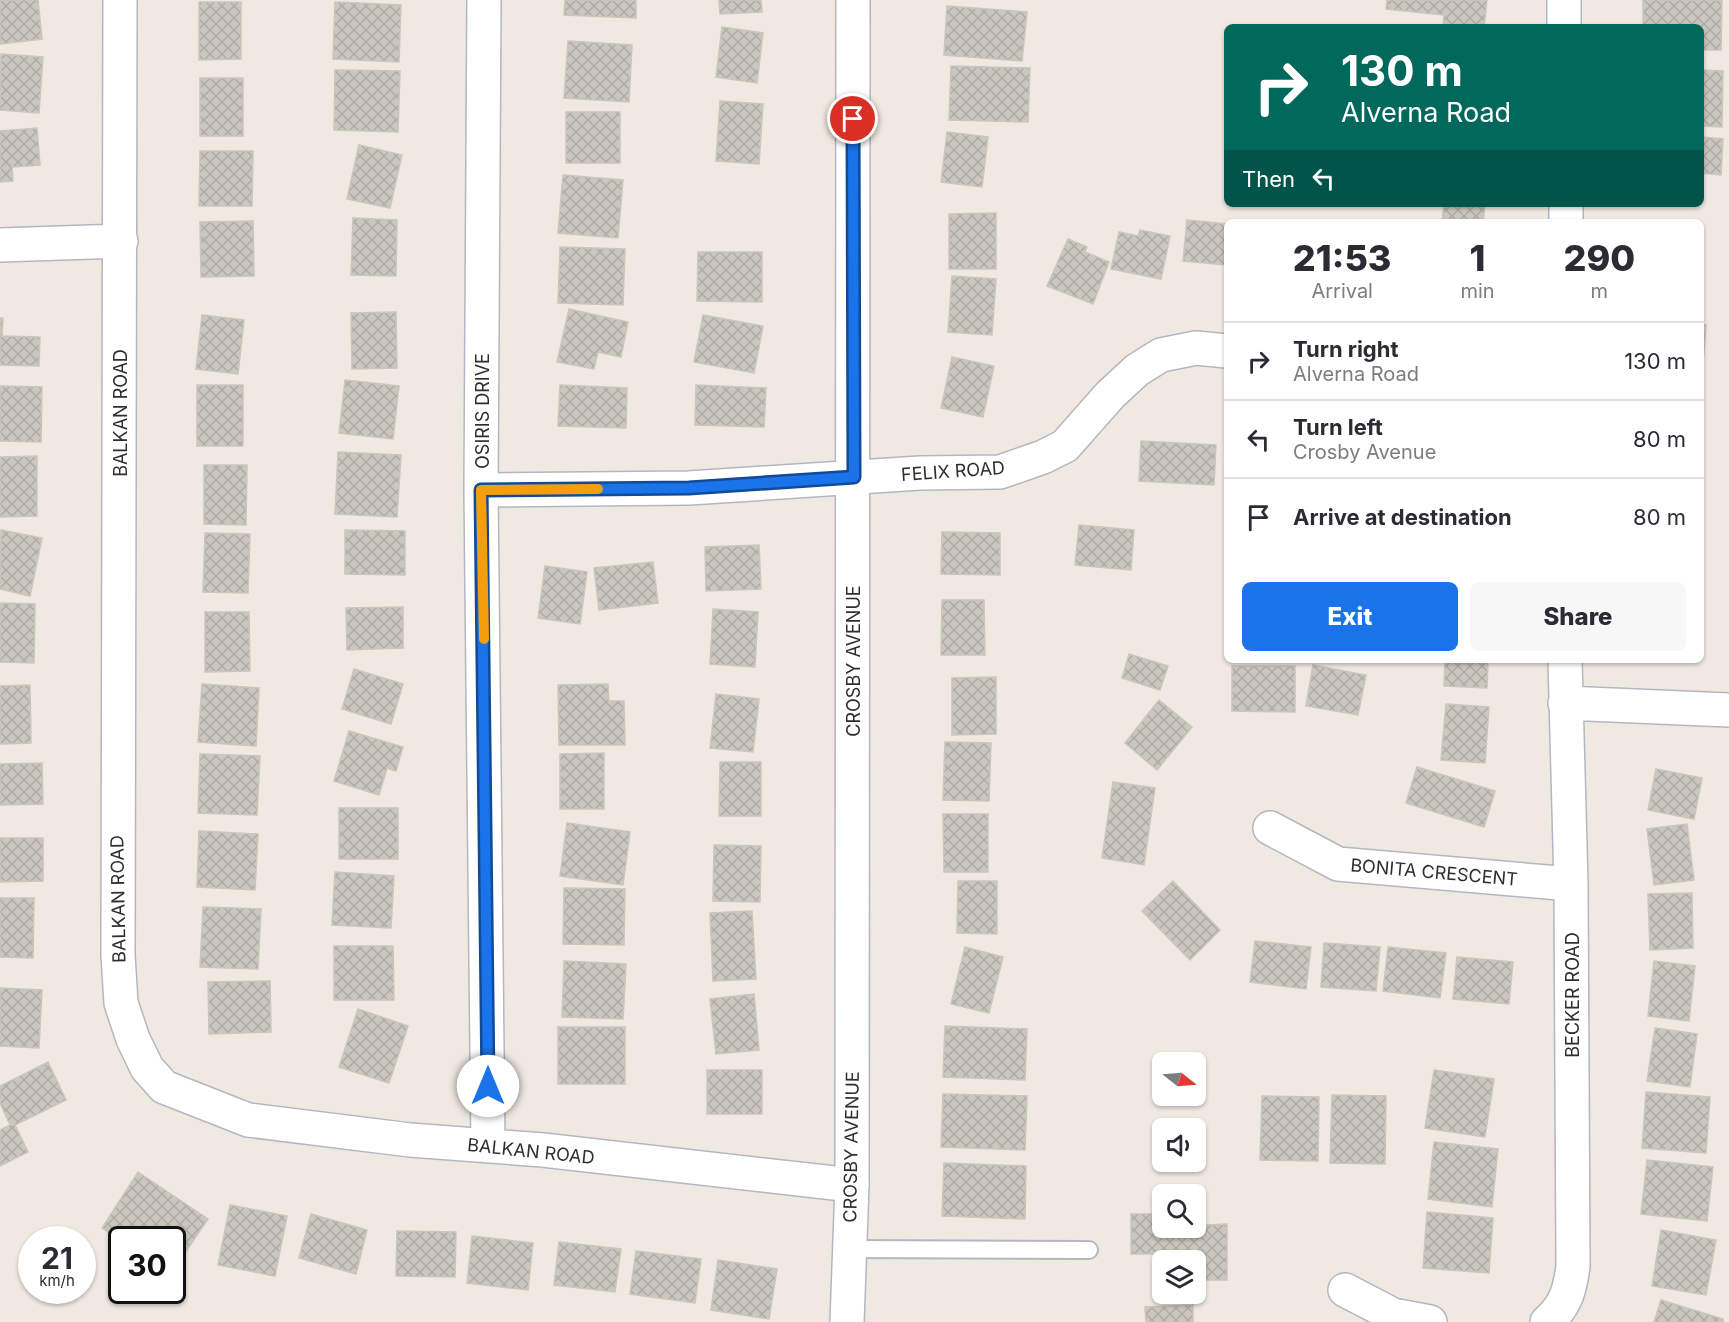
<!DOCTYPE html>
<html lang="en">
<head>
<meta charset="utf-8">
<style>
	:root { --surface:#fff; --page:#f7f7f7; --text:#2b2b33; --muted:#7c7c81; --line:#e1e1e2; --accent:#1a73e8 }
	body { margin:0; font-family:Inter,sans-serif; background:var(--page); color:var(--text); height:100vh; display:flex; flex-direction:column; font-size:22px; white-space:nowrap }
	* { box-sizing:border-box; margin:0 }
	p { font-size:20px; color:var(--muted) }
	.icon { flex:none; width:33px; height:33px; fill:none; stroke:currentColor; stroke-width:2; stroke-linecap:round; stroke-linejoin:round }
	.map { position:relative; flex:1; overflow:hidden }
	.drawer { position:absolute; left:1224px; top:219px; width:480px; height:444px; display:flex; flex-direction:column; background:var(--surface); border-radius:9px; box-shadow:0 2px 4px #0004 }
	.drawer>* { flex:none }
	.top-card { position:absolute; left:1224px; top:24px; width:480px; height:183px; border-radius:9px; box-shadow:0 2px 4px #0004; background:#00695c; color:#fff; overflow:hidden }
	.needle { width:39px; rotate:107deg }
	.buttons { position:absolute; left:1152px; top:1052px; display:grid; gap:12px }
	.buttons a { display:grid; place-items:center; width:54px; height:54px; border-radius:9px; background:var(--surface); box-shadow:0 2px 4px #0004; font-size:30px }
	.speed { position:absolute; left:18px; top:1226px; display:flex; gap:12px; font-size:30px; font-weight:700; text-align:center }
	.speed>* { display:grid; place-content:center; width:78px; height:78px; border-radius:50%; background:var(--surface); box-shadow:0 2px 4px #0004; line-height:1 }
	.speed small { font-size:15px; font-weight:400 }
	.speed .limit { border:3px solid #111; border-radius:9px; background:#fff; color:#111 }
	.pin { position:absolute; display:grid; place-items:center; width:51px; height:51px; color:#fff; margin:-26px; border:3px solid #fff; border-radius:50%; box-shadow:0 2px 6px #0007 }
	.me { position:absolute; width:66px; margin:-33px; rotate:0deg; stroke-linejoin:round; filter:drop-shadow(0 0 4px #0008) }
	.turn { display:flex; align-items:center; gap:21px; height:126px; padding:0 18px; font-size:27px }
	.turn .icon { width:78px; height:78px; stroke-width:2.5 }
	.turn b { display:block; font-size:42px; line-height:51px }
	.then { display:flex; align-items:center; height:57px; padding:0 18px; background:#0003; gap:12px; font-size:22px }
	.eta { display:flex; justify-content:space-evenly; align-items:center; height:102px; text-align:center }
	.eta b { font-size:36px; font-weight:800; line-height:42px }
	.cta { display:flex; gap:12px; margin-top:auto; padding:12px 18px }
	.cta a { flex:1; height:69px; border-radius:9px; background:var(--accent); color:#fff; font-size:24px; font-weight:800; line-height:69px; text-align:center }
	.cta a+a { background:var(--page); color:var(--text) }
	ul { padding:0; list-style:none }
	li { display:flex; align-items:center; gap:18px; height:78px; padding:0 18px; border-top:2px solid var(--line) }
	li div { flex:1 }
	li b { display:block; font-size:22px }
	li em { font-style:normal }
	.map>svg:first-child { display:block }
</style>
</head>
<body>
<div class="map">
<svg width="1729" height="1322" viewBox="0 0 1729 1322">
	<defs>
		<pattern id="building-cross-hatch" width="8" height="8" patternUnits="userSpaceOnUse" patternTransform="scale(1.5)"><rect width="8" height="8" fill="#cbc7bf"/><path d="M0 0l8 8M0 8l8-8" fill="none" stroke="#afaba4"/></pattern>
	</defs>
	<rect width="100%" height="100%" fill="#efe9e1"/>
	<path fill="url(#building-cross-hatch)" stroke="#cbc5ba" stroke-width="1.5" d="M0 0H38L42 39 0 44Z
		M565 0H636V18L564 15Z
		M719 0H761L762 12 720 14Z
		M1387 0H1487L1484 27H1443L1444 15 1386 9Z
		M1643 0H1722L1721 50H1701V27H1643Z
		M199 2H241V59L199 60Z
		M335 2 401 5 399 62 333 59Z
		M947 6 1027 12 1022 61 944 55Z
		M722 27 763 33 757 83 716 77Z
		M568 41 632 45 629 102 564 98Z
		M1 54 43 57 39 113 0 110Z
		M951 66 1030 68 1028 122 949 120Z
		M335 70 400 71 398 132 334 130Z
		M1701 70 1723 71 1722 127 1701 126Z
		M200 78H243V136H200Z
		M720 101 763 104 759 164 716 161Z
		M566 112H620V163H566Z
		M37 128 40 165 12 167 13 181 0 182V131Z
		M947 132 988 137 982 187 941 182Z
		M1701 137 1723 139 1721 175 1701 173Z
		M359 145 402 155 390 208 347 199Z
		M200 151H253L252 206H199Z
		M563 175 623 180 618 238 558 233Z
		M1444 204H1485L1483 222H1442Z
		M996 213V269H949V214Z
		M353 218 397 220 396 276 351 275Z
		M1187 220 1227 224V265L1183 261Z
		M253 221 254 276 201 277 200 222Z
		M1140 230 1170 236 1161 279 1111 269 1119 232 1138 236Z
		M1068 239 1087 247 1085 252 1109 262 1093 304 1047 286Z
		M560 247 625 249 623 305 558 303Z
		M698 252H762V302L697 301Z
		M952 276 996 279 992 335 948 332Z
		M569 309 628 322 621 357 598 352 594 369 557 362Z
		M396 312 397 368 352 369 351 313Z
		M202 315 244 320 238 374 196 369Z
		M703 315 763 326 754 373 694 362Z
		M0 318H3L2 336 40 337 39 366 0 365Z
		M1701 324 1706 325 1702 378H1701Z
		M952 357 994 366 983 417 941 408Z
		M345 380 399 386 393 439 339 433Z
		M197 385H243V446H197Z
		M560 385 627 388 626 428 558 426Z
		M696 385 766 388 764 427 695 425Z
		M0 386 42 387 41 442 0 441Z
		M1141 441 1216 445 1214 485 1139 481Z
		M338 452 401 455 397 517 335 514Z
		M37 456V516L0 517V457Z
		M204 465H247L246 525 204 524Z
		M1079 525 1134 530 1131 570 1075 565Z
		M1 530 42 538 30 596 0 589Z
		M345 530 405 531V575L345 574Z
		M942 532 1000 533V575L941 574Z
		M205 533 250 534 248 593 203 592Z
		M759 545 761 589 706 591 705 547Z
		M653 562 658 603 599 610 594 568Z
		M545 566 587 572 580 624 538 618Z
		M942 600H984L985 655H941Z
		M0 603 35 604 34 663 0 662Z
		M403 607V648L347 650 346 608Z
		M713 609 758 612 755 667 710 664Z
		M205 612H249L250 671 205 672Z
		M1129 654 1168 666 1160 690 1122 678Z
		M1445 660H1488L1487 688 1444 686Z
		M1313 665 1366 675 1358 715 1306 706Z
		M1232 666H1295V712L1232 711Z
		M354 669 403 684 391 724 342 709Z
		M996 677V734L952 735V678Z
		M202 684 259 688 256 746 198 742Z
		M608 684 609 701H624L625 745H559L558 685Z
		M30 685 31 743 0 744V686Z
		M716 694 759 699 753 752 710 748Z
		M1159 700 1192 727 1157 770 1125 743Z
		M1446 704 1489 707 1485 763 1441 760Z
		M349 731 403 747 396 771 387 768 379 795 334 781Z
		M945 742 991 743 989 801 943 800Z
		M604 753V809H560V754Z
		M200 754 260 756 257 815 198 813Z
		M720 762H761V816H719Z
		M42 763 43 804 0 805V764Z
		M1417 767 1495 791 1484 827 1406 803Z
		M1656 769 1702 778 1694 819 1648 810Z
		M1113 782 1155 788 1144 865 1102 858Z
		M339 808H398V859H339Z
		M943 814H988V872H944Z
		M567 823 630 832 623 885 560 876Z
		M1687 824 1694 880 1654 885 1647 829Z
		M199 831 258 834 255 890 197 887Z
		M0 838H43V881L0 882Z
		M714 845 761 846 760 902 713 901Z
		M335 872 394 876 391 928 332 925Z
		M958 881H997V934L957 933Z
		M1173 881 1220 930 1190 960 1142 911Z
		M564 888 625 889 624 945 563 944Z
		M1692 893 1693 948 1650 950 1648 894Z
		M0 898H34L33 958 0 957Z
		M203 907 261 909 258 969 200 967Z
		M752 911 756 979 713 981 710 913Z
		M1255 941 1311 947 1306 989 1250 982Z
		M1324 943 1380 947 1376 991 1321 987Z
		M334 946H393L394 1000H334Z
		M965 947 1003 957 989 1013 951 1004Z
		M1388 947 1446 953 1440 998 1383 991Z
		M1457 957 1513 962 1509 1004 1453 999Z
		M564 961 626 964 623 1019 562 1017Z
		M1654 961 1695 966 1689 1021 1648 1016Z
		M270 981 271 1032 209 1034 208 982Z
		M0 988 42 990 39 1048 0 1046Z
		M754 994 759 1050 716 1054 710 999Z
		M358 1009 408 1026 389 1083 339 1067Z
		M945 1026 1027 1029 1025 1080 943 1077Z
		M558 1027H625V1084H558Z
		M1655 1028 1697 1034 1690 1087 1647 1081Z
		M48 1062 66 1100 15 1125 28 1152 0 1166V1130L10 1125 0 1103V1086Z
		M707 1070H762V1114H707Z
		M1434 1070 1494 1079 1485 1137 1425 1128Z
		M1646 1092 1710 1097 1706 1153 1642 1148Z
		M943 1094 1027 1096 1025 1150 941 1147Z
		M1332 1095 1386 1096 1385 1164 1330 1163Z
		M1262 1096 1319 1097 1318 1161 1260 1160Z
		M1434 1142 1498 1149 1492 1207 1428 1199Z
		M1647 1160 1713 1167 1707 1221 1641 1214Z
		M944 1163 1026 1166 1025 1219 942 1216Z
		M138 1172 208 1219 172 1272V1239L122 1241 102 1228Z
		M230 1205 287 1216 275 1276 218 1265Z
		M1427 1212 1493 1218 1489 1273 1423 1268Z
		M311 1214 367 1230 356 1274 299 1258Z
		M1131 1214H1162V1227L1227 1224V1280H1196V1260H1192V1254H1131Z
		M1661 1230 1716 1240 1706 1295 1652 1286Z
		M397 1231 456 1232 455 1277 396 1276Z
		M472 1236 533 1243 528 1290 467 1283Z
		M559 1242 621 1249 615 1292 554 1285Z
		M636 1251 701 1259 695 1303 630 1294Z
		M718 1260 777 1269 769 1319 711 1310Z
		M1661 1300 1723 1319V1322H1654Z
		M1193 1305V1322H1146L1145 1307Z"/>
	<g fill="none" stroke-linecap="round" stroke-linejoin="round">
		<g stroke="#b4b7c1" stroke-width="20">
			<path id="service" d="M850 1249 1089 1250"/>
		</g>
		<g stroke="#b4b7c1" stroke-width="36">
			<path id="minor" d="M120 0 118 955 121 1003 133 1039 147 1068 164 1087 248 1120 410 1140 543 1150 852 1185
				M484 0 481 490 488 1146
				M1564 0V27
				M1566 204V222
				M0 245 121 241
				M481 490 689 488 920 473 1000 472 1043 457 1065 446 1110 395 1137 370 1161 355 1196 348 1227 351
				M1565 703 1729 710
				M1270 828 1338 864 1571 884
				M1345 1290 1393 1315 1430 1322
				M1547 1322C1566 1306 1570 1289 1573 1266L1571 884 1565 660"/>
		</g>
		<g stroke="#b4b7c1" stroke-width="36">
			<path id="tertiary" d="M847 1322 852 1185 853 0"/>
		</g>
		<use href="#service" stroke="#fff" stroke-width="16"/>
		<use href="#minor" stroke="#fff" stroke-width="33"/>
		<use href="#tertiary" stroke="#fff" stroke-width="33"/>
	</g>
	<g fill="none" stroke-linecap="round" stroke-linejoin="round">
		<g stroke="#114b97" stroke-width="15">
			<path id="route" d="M488 1086 481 490 689 488 854 477 853 119"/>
		</g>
		<use href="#route" stroke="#1a73e8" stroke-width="10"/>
		<path stroke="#f59e0b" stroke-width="10" d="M484 639 481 490 598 489"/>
	</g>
	<g text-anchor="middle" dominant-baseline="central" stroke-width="6" stroke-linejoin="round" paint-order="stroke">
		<g font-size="18" fill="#2e2e2e" stroke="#fff">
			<text transform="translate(482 411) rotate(-90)">OSIRIS DRIVE</text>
			<text transform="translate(120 413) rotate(-90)">BALKAN ROAD</text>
			<text transform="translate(953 471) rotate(-4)">FELIX ROAD</text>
			<text transform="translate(853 661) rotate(-90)">CROSBY AVENUE</text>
			<text transform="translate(1434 872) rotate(5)">BONITA CRESCENT</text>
			<text transform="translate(118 899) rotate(-91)">BALKAN ROAD</text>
			<text transform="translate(1572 995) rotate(-90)">BECKER ROAD</text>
			<text transform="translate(851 1147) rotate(-89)">CROSBY AVENUE</text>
			<text transform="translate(531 1151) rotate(6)">BALKAN ROAD</text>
		</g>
	</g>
</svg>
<div class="buttons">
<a><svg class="needle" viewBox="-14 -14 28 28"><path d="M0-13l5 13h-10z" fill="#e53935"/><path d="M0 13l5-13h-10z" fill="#7c7c81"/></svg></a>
<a><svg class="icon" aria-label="sound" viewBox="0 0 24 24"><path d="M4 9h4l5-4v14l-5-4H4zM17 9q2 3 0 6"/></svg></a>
<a><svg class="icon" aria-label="search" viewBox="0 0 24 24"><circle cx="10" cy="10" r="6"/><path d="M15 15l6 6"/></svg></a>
<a><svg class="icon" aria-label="layers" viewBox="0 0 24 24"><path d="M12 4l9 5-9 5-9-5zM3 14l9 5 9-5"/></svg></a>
</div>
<div class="speed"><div>21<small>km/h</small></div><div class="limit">30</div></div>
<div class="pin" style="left:853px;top:119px;background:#d93025"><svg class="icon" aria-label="arrive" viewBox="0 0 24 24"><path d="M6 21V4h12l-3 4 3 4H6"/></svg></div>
<svg class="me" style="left:488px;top:1086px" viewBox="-20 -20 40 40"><circle r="19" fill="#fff"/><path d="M0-13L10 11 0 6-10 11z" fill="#1a73e8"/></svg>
<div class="top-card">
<div class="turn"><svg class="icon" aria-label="right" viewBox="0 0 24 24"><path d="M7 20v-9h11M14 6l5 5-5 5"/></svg><div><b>130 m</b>Alverna Road</div></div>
<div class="then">Then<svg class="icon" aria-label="left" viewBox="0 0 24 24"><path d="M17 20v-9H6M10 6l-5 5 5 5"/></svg></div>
</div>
<section class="drawer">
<div class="eta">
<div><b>21:53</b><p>Arrival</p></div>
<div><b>1</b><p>min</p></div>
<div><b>290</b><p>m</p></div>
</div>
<ul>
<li><svg class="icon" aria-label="right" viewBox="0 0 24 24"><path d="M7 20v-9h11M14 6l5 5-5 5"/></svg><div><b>Turn right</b><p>Alverna Road</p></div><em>130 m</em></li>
<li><svg class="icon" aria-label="left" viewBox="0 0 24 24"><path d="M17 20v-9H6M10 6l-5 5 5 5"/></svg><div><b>Turn left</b><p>Crosby Avenue</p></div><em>80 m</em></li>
<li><svg class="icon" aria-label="arrive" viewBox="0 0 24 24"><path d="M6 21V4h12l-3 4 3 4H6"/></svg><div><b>Arrive at destination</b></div><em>80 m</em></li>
</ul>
<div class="cta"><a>Exit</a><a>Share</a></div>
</section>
</div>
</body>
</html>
